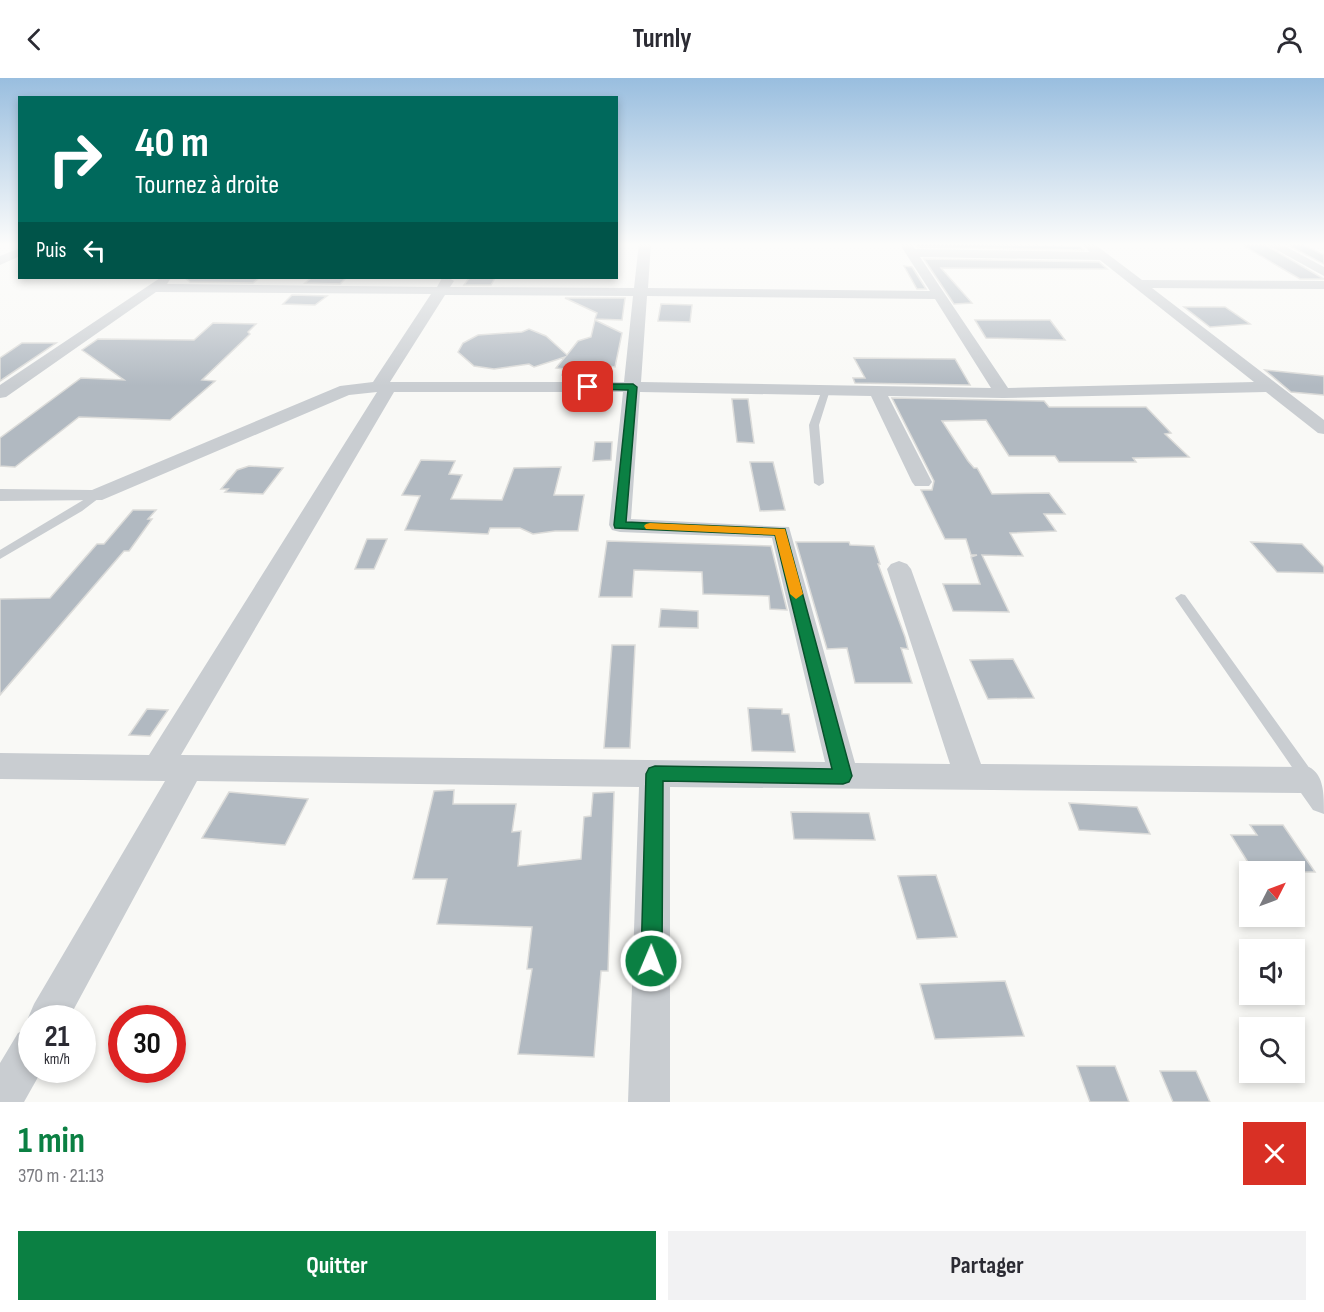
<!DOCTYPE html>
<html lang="fr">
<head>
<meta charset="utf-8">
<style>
	:root { --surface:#fff; --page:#f2f2f3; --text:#2b2b33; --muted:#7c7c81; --accent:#0b8043 }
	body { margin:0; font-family:"Sofia Sans Condensed",sans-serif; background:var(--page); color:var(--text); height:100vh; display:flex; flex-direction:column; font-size:22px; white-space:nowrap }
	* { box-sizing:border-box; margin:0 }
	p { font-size:20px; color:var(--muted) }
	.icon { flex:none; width:33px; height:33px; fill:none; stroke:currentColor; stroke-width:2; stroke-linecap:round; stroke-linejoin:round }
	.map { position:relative; height:1024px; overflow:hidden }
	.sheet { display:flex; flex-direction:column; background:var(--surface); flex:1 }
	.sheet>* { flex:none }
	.hud { position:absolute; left:18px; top:18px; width:600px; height:183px; border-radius:0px; box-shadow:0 3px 9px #0003; background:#00695c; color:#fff; overflow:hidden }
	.needle { width:39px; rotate:48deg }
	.buttons { position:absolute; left:1239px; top:783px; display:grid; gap:12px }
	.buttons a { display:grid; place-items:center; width:66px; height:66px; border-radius:0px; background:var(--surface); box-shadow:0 3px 9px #0003; font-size:30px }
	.speed { position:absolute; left:18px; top:927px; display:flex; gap:12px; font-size:30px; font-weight:700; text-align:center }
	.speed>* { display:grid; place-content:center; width:78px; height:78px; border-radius:50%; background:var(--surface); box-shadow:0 3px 9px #0003; line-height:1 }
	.speed small { font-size:15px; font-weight:400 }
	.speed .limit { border:9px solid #d22; background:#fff; color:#111 }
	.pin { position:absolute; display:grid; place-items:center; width:51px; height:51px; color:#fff; margin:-26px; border-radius:12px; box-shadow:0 3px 9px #0006 }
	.me { position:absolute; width:66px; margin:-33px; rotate:1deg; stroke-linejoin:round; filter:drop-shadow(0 0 4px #0008) }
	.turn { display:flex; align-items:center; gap:21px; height:126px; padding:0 18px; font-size:27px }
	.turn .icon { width:78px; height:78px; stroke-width:2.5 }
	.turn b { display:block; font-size:42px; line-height:51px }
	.then { display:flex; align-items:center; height:57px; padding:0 18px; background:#0003; gap:12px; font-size:22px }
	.round { display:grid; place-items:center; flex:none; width:63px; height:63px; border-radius:0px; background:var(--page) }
	.summary { display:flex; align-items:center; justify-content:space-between; height:102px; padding:0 18px }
	h1 { font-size:36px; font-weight:700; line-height:45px; color:var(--accent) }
	.button { display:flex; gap:12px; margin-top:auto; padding:12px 18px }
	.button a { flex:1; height:69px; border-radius:0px; background:var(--accent); color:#fff; font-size:24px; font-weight:700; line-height:69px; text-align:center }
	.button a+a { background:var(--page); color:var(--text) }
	header { display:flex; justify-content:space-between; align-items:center; height:78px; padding:0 18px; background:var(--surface); font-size:27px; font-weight:700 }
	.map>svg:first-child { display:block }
</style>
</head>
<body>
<header><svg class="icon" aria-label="back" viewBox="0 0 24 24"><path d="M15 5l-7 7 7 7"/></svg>Turnly<svg class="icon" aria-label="person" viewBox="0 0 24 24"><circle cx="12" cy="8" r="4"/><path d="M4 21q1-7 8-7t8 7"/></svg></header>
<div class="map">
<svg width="1324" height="1024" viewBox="0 0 1324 1024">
	<rect width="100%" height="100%" fill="#f9f9f6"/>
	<path fill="#b1b9c1" stroke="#dbdbd9" stroke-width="1.5" d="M914 165 1080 168 1084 172 916 169Z
		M1239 165H1262L1324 201H1300Z
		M1284 165H1300L1324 177V186Z
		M924 181 1099 184 1107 191 941 190 972 225 954 226Z
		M904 188 912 189 926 211H917Z
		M185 200H259L253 205 190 204Z
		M311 200H346L340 206 305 205Z
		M469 200H495L491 207H464Z
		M292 217 327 218 315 227 283 226Z
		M565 220H625L622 242 595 241 597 235Z
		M661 226 692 227 690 244 658 243Z
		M1184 229H1225L1250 246 1210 249Z
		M595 242 622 255 615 289 590 285 585 301H566L567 297H562L564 291 556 290 565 279 534 289 529 286 494 291 474 288 458 274 463 265 478 257 522 254 529 251 546 258 567 277 578 263 591 259Z
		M975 242H1050L1065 262 986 260Z
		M213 245 256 246 248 254 250 256 202 302 215 303 170 342 79 339 15 389 0 388V360L81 300 124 302 82 272 98 261 194 262Z
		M22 265H56L0 303V280Z
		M854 280 955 281 970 307 855 305 853 300H865Z
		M1265 292 1324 298V317L1291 314Z
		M892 320 1044 323 1049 329H1146L1171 355 1165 356 1189 379 1133 380 1136 384H1059L1055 378H1009L986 342 942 343 968 383 974 390H977L992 416 1049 415 1065 436H1044L1056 453 1010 455 1023 478 982 477 1009 534 953 533 943 506H980L971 479 977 477H971L966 461H945L921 412H932L934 403Z
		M732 321H748L754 365 737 364Z
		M595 364H612L611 382 593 383Z
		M421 382 455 383 449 396 462 397 451 421 502 422 514 390 561 389 554 417H584L578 453H555L533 456 520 450H490L488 456 405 452 420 418 402 417Z
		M750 384H773L785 432 760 433Z
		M249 388 283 390 263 416 225 414 228 411H221L237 392Z
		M133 432H156L148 441H152L129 473H124L0 617V521L50 520 97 466H104Z
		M367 461H387L374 491H355Z
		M607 463 771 468 787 532 770 531 769 518 703 516 702 494 634 492 632 519H599Z
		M796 464H849L850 467 874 468 880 486H878L905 559 908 571 901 570 912 605H855L847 570 827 571Z
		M1251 464 1302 466 1324 489V495L1277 494Z
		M661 531 698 533V550L659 549Z
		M612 567H635L630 670H604Z
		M1013 581 1034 620 988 621 970 582Z
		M748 630 782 631V636H789L795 674 752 673Z
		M147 631 168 632 150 658 129 657Z
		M454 712 453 726H516L512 754 521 753 518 788 581 781 584 739 591 738 593 715 614 714 608 893H601L594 979 518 976 532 891H527L532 849 437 846 447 801H413L434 713Z
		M229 714 308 721 285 767 202 760Z
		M1069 725 1137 729 1150 756 1079 752Z
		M791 734 869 735 875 762 794 761Z
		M1250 747H1283L1315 794H1254L1231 757H1257Z
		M936 797 957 859 917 861 898 798Z
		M1005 903 1024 958 935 961 920 906Z
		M1077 988H1115L1129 1024H1090Z
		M1160 993H1196L1210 1024H1173Z"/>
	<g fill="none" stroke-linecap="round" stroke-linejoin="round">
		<path fill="#c9cdd1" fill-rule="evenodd" d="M826 309 830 312 819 347 824 405 819 408 814 405 809 347 822 312Z
			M95 415 99 416 100 418 99 420 82 433 0 481V472Z
			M1181 516 1185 517 1313 695 1316 700 1313 705 1308 707 1303 705 1177 523 1175 520Z"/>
		<path fill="#c9cdd1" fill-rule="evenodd" d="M639 165H651L648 210 930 213 899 165H911L915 171 1090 174 1080 165H1093L1142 202 1324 203V211L1152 210 1324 342V356L1318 355 1266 314 1003 320 888 318 932 404 929 408H915L912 404 871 318 640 314 631 441 789 449 855 685 950 686 887 491 891 486 899 483 907 486 911 491 981 686 1309 689C1324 697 1324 715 1324 736L1313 732 1301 715 670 709V1024H628L639 709 197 703 69 940H32V947L28 940 34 926 165 703 0 701V675L149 677 377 314 349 317 102 422 0 423V411L92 412 340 308 373 304 431 216 156 214 6 319 0 320V307L160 200H171L167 206 437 209 442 200H449L454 203 450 209 634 210ZM920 179 1100 182 1254 304 1008 310ZM445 217 633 218 624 304H390ZM647 218 935 221 991 310 641 304ZM394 314H623L609 447 612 452 620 454 772 460 825 684 181 677Z
			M1264 165H1279L1324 189V198Z
			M20 170V178L0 187V178Z
			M32 949V992H42L24 1024H0V985L18 955Z"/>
	</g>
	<linearGradient id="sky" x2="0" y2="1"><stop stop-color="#99bedf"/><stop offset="0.54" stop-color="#fcfcfb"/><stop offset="1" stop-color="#fcfcfb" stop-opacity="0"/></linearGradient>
	<rect width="1324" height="308" fill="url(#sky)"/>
	<path fill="#0b8043" stroke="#07532c" stroke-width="1.5" d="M588 306H633L637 309 626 444 785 451 852 698 849 704 843 706 663 703 662 883 659 891 651 894 644 891 641 883 646 696 649 690 655 688 832 691 775 457 615 450 614 447 628 312 585 311V307Z"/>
	<path fill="#f59e0b" d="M650 445 785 451 803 516 796 521 790 516 775 457 646 451 644 448 646 446Z"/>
</svg>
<div class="buttons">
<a><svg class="needle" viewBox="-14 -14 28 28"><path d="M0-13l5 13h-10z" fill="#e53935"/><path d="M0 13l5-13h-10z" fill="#7c7c81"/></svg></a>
<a><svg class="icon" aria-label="sound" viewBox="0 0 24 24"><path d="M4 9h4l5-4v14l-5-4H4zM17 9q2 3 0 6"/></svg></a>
<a><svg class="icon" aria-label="search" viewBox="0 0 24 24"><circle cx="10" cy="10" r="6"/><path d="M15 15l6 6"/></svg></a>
</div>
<div class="speed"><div>21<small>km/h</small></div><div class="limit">30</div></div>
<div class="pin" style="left:588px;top:309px;background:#d93025"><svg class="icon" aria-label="arrive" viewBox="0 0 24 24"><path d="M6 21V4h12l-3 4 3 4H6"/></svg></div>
<svg class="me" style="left:651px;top:883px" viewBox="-20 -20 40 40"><circle r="17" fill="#0b8043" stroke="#fff" stroke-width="3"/><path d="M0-11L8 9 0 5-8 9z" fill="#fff"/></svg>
<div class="hud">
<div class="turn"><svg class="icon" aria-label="right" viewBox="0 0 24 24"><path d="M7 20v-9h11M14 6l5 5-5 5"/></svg><div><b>40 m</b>Tournez à droite</div></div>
<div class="then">Puis<svg class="icon" aria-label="left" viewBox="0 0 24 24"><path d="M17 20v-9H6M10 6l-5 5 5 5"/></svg></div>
</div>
</div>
<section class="sheet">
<div class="summary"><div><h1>1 min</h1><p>370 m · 21:13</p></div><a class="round" style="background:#d93025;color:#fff"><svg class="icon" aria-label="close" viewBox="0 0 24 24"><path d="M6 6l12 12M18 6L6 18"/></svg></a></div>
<div class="button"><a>Quitter</a><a>Partager</a></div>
</section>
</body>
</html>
